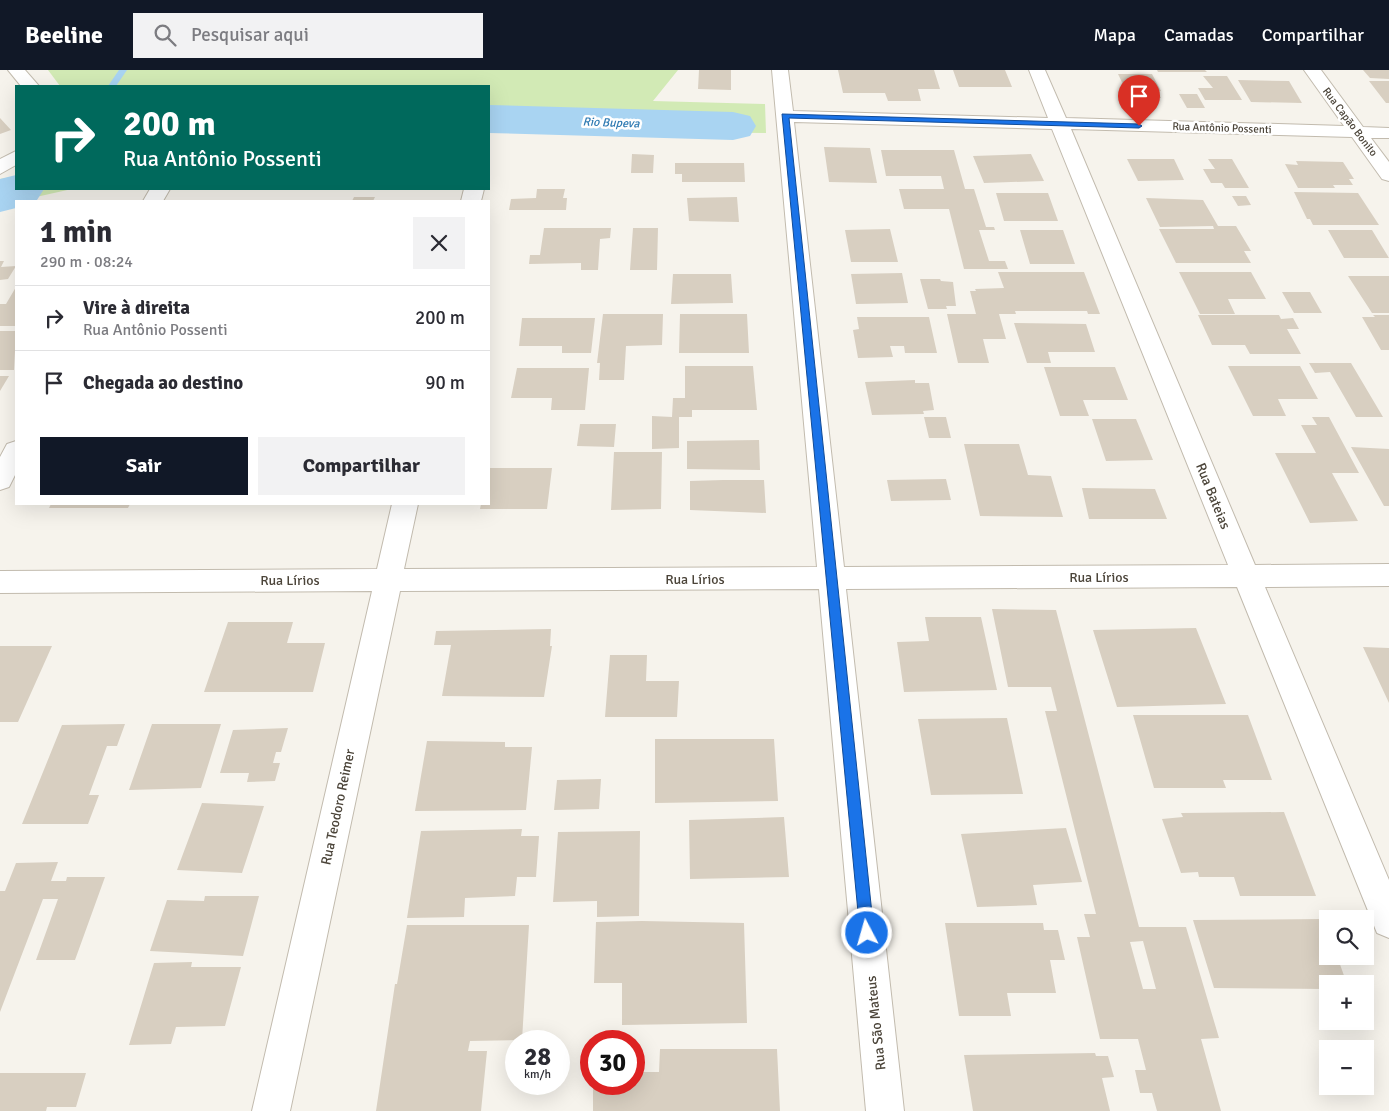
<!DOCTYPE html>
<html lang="pt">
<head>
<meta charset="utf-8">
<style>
	:root { --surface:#fff; --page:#f2f2f3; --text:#2b2b33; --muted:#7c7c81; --line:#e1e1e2; --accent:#111827 }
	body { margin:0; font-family:Signika,sans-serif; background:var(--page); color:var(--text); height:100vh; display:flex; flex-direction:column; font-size:19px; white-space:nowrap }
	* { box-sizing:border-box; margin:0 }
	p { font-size:16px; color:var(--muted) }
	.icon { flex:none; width:28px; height:28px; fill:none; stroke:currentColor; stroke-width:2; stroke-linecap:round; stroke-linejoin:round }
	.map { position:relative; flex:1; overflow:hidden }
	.drawer { position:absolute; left:15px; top:130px; width:475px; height:305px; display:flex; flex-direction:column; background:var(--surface); border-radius:0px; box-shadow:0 5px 20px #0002 }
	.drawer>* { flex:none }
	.top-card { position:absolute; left:15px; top:15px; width:475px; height:105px; border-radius:0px; box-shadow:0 5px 20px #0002; background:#00695c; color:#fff; overflow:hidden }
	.controls { position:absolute; left:1319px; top:840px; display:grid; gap:10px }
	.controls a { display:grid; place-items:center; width:55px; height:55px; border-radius:0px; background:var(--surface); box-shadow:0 5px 20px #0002; font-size:25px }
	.speed { position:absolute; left:505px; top:960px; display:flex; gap:10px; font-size:25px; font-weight:700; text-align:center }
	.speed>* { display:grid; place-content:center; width:65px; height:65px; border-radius:50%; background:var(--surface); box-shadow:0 5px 20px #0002; line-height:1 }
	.speed small { font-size:12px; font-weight:400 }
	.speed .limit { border:8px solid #d22; background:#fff; color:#111 }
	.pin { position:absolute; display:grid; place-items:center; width:42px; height:42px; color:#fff; margin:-51px -21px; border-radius:50% 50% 50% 0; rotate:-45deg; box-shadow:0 0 5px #0007 }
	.pin .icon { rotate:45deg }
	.me { position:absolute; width:55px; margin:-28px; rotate:354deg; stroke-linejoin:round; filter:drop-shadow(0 0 4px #0008) }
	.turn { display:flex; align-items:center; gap:18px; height:105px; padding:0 25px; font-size:22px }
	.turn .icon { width:65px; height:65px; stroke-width:2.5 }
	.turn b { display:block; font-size:35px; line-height:42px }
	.round { display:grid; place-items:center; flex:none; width:52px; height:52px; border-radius:0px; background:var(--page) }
	.headline { display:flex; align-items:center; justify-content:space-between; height:85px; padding:0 25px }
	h1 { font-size:30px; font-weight:700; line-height:38px }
	.cta { display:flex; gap:10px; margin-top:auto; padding:10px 25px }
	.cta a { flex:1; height:58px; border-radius:0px; background:var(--accent); color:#fff; font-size:20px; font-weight:700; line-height:58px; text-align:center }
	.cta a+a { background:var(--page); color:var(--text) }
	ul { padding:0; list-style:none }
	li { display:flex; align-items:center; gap:15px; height:65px; padding:0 25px; border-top:1px solid var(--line) }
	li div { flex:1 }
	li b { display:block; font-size:19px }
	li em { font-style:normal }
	header { display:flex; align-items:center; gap:30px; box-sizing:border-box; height:70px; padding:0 25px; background:var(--accent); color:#fff }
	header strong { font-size:24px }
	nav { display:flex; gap:28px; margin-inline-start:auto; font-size:18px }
	.search { width:350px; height:45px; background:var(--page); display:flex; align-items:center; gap:12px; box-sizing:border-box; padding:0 18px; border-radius:0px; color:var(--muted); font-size:19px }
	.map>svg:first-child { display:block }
</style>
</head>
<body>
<header>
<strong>Beeline</strong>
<div class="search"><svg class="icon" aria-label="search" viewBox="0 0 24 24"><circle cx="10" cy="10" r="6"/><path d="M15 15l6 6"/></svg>Pesquisar aqui</div>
<nav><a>Mapa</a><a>Camadas</a><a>Compartilhar</a></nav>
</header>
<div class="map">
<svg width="1389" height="1041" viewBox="0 0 1389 1041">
	<rect width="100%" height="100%" fill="#f6f3ec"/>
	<path fill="#d2eab5" d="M48 0H678L653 31 765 34 766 63 489 60V16H60Z
		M16 106V119H72L0 135V109Z"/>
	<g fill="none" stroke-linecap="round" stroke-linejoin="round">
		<path fill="#a9d4f2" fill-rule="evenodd" d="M119 0H127L116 16H108Z"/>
		<path fill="#a9d4f2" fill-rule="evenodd" d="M489 35 733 42 750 46 756 56 750 66 733 70 489 63Z
			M16 105V119H44L37 130 16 131V138L0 142V109Z"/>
	</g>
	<path fill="#d8cfc1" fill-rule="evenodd" d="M699 0H731V20L698 19Z
		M838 0H934L940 19H918L921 31H888L885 23H843Z
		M953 0H1005L1012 17H959Z
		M1157 0H1205L1207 2H1158Z
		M1363 0H1389V9L1370 8Z
		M1118 4H1152L1161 21H1157L1161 28 1130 29Z
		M1203 6H1227L1242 30H1205L1198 18H1213Z
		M1238 10 1289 11 1302 33 1251 32Z
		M1369 11H1389V33H1386Z
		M1179 24H1197L1205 38H1187Z
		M0 48 11 60 0 64Z
		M824 77 870 78 877 113 829 112Z
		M881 80H954L965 119H974L986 157H994L995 160H979L989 191H1005L1008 199H964L949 139H904L899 119H944L941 106H886Z
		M632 84 654 85 653 103H631Z
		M1031 84 1044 111 984 113 973 86Z
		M1127 89H1174L1184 110 1138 111Z
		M1208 89H1232L1249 118H1225L1222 113H1211L1203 99H1215Z
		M1296 91 1343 92 1354 109H1349L1353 115H1333L1335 118H1298L1285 94 1298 95Z
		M675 93H744L745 112H682V104H675Z
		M537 119H565L563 128H567L566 140H509L511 129 536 128Z
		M1294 122 1358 123 1379 155H1313L1310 149H1307Z
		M996 123H1048L1058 151H1004Z
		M1232 126H1246L1251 135 1238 136Z
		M354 127H375L373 131H352Z
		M737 127 739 152 689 151 687 128Z
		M1146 128 1203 130 1218 156H1236L1251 181H1244L1251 193H1176L1159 159H1214L1213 156 1160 157Z
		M544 158H611L610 168 600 169 598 200H581V193L529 194 530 185H540Z
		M633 158H658L657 200H630Z
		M890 159 898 192H851L845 160Z
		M1020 160H1063L1075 194H1030Z
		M1328 160H1372L1389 188H1344Z
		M0 191H4L1 197 16 196 8 209 0 210Z
		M998 202H1084L1100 244H1088L1087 241H1015L1016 244H999L1006 269H983L989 293H958L947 244H976L970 221H976L975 219 1004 218Z
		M1179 202H1251L1266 229H1228L1235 244H1200Z
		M902 203 908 233 856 234 851 204Z
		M673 204H731L733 233 671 234Z
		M1348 206H1389V243H1372Z
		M920 209H940L941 211 953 212 956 236H946L947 239H928Z
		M16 217V256H0V234H6Z
		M1282 222H1310L1322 243H1294Z
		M603 244H663L662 275 626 276 624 310H599L600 293H597Z
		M680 244H747L749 283H679Z
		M1198 245H1279L1281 249 1293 248 1299 259H1287L1301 284H1250L1245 275H1212Z
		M1373 245H1389V280H1381L1362 247H1375Z
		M857 247H929L937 283H905L904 276H890L893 287 858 288 853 260 859 259Z
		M522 248H595L591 283H562V276H519Z
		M1014 253 1086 254 1095 282H1048L1051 293H1027Z
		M0 261H16L14 300H0Z
		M1309 293H1351L1383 347H1356L1330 302 1315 303Z
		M685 296H753L757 340H692V347H679V378L652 379V346L672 347 673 328H685Z
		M1228 296H1300L1318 329H1278L1286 346H1253Z
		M1044 297H1115L1128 330H1083L1089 346H1060Z
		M517 298H589L585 340H551L552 328H511Z
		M0 306H9L0 321Z
		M915 310V313H929L934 340 923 341 924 344 872 345 865 312Z
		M924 347H946L951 368H929Z
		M1312 347H1329L1359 403H1332L1358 451 1310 453 1275 383H1316L1301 355H1317Z
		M1092 349H1136L1153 390 1106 391Z
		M580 354H616L614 377 577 376Z
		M759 370 760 400 687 399V371Z
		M964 374H1019L1028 405 1051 406 1063 447 980 446Z
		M1351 377 1389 379V436H1384Z
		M614 382H662L661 439 611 440Z
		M489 398H552L547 439H480L481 434H489Z
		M946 409 951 430 891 431 887 410Z
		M723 410H764L766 443 690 440V411Z
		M1082 418 1155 419 1167 449H1089Z
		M51 434H130L128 438H49Z
		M992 539 1056 540 1139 857H1186L1219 968 1201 969 1221 1041H1157L1152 1023H1140L1135 1000H1146L1138 969H1100L1077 867H1090L1084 844H1096L1045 641H1057L1051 617H1008ZM1143 871 1156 919H1143L1130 872Z
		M925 547H981L997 620 904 622 897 572 929 571Z
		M228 552H293L287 573H325L313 622H204Z
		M1196 558 1226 634 1117 637 1093 560Z
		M551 559 550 576H552L544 627 442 626 451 575H434L436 561Z
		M0 576H52L18 652H0Z
		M1363 577 1389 578V633Z
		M610 585H647L646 611H679L677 647H605Z
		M1133 645H1248L1272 710H1223L1226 718H1154Z
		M1007 648 1023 724 931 725 918 649Z
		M125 654 117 676H107L89 725H99L88 754H22L62 655Z
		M152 654H221L201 718 129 720Z
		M288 658 281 682H276L273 693H280L275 711 247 712 249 703H220L233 660Z
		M655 669H774L778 731 655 733Z
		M427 671 505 672V677H532L526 740 415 741Z
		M601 709 599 739 554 740 557 710Z
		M202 733 264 736 242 803 177 800Z
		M1284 742 1316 826H1240L1234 807H1199L1198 802 1181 803 1162 749 1183 747 1181 743Z
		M784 747 789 807 690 809 689 750Z
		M1066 758 1082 812 1033 815 1037 835 977 837 961 764Z
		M522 759 521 766H539L536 807H517L515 826 465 828 464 847 407 848 421 761Z
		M640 761 639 846 597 847V831L553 832 558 762Z
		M58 792 51 811H66L67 807H105L75 890H36L58 829H43L0 942V821H5L16 793Z
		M205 826H259L243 886 150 881 167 830 204 831Z
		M1323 849 1328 862V886H1337L1347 914H1328V919L1214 918 1193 850Z
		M642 851 744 853 747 953 622 955V913H594L596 852Z
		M945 853H1043L1044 860H1058L1065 890H1050L1056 923H1007L1011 946H959Z
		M407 855H529L522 970 470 971 468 981H487L481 1041H376L395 914H397Z
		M192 892 191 897H241L225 956 176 957 171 974 129 975 154 893Z
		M660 979H777L780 1041H593V1014H634V1002H659Z
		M1095 983 1096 986H1108L1114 1007 1102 1008 1110 1041H973L964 985Z
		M0 1003H86L76 1037H47L46 1041H0Z"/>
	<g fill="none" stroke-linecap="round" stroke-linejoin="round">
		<g stroke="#c2bbae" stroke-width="2">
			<path id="street" d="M8 0H25L39 16H21Z
				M772 0H788L793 41 1048 48 1029 0H1045L1066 48 1344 56 1304 0H1321L1363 57 1389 58V68H1371L1389 92V111L1382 109 1352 67 1071 59 1255 495 1389 494V516L1265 517 1389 810V868L1377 863 1237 517 846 519 904 1041H866L819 519 400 521 290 1041H252L372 521 0 523V501L377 499 392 434H418L404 499 817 497ZM794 52 1052 59 1228 495 844 497Z
				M16 81V95L0 104V89Z
				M150 119H170L163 131H143Z
				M464 119H484L481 131H461Z
				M16 371V403L9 417 0 420V387L7 374Z"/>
		</g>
		<use href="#street" fill="#fff" fill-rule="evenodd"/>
	</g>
	<path fill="#1a73e8" stroke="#114b97" d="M782 44 1139 54 1142 56 1139 58 789 48 874 863 872 868 867 870 862 868 860 863Z"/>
	<g text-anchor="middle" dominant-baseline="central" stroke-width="5" stroke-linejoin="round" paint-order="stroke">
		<g font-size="11" fill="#4b4439" stroke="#fff">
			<text transform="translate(1350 52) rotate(53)">Rua Capão Bonito</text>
			<text transform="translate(1222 58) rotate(2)">Rua Antônio Possenti</text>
		</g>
		<g font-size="12" font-style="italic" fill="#2e7ab2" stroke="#fff">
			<text transform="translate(611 53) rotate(2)">Rio Bupeva</text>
		</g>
		<g font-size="14" fill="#4b4439" stroke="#fff">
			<text transform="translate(1213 426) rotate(68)">Rua Bateias</text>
			<text x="1099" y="507">Rua Lírios</text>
			<text x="695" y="509">Rua Lírios</text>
			<text x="290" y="510">Rua Lírios</text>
			<text transform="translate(338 737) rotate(-78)">Rua Teodoro Reimer</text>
			<text transform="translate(876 953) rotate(-96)">Rua São Mateus</text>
		</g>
	</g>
</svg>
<div class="controls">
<a><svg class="icon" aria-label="search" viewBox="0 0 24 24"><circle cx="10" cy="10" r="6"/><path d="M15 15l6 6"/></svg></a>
<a>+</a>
<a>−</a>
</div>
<div class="speed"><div>28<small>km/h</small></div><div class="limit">30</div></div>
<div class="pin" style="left:1139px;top:56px;background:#d93025"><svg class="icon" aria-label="arrive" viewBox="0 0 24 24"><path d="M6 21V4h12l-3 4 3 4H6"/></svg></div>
<svg class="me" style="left:867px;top:863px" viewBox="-20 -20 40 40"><circle r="17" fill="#1a73e8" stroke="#fff" stroke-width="3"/><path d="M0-11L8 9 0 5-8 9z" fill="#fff"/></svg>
<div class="top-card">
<div class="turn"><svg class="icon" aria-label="right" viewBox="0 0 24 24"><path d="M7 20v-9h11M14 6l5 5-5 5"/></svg><div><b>200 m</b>Rua Antônio Possenti</div></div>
</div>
<section class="drawer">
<div class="headline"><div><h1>1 min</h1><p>290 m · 08:24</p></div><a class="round"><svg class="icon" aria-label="close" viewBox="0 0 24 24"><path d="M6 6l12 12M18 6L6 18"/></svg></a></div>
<ul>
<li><svg class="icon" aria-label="right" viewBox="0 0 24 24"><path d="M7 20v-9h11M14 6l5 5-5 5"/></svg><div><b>Vire à direita</b><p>Rua Antônio Possenti</p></div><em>200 m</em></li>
<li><svg class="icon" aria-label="arrive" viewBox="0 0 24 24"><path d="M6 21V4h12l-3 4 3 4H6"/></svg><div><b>Chegada ao destino</b></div><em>90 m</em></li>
</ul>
<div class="cta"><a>Sair</a><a>Compartilhar</a></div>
</section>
</div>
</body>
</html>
